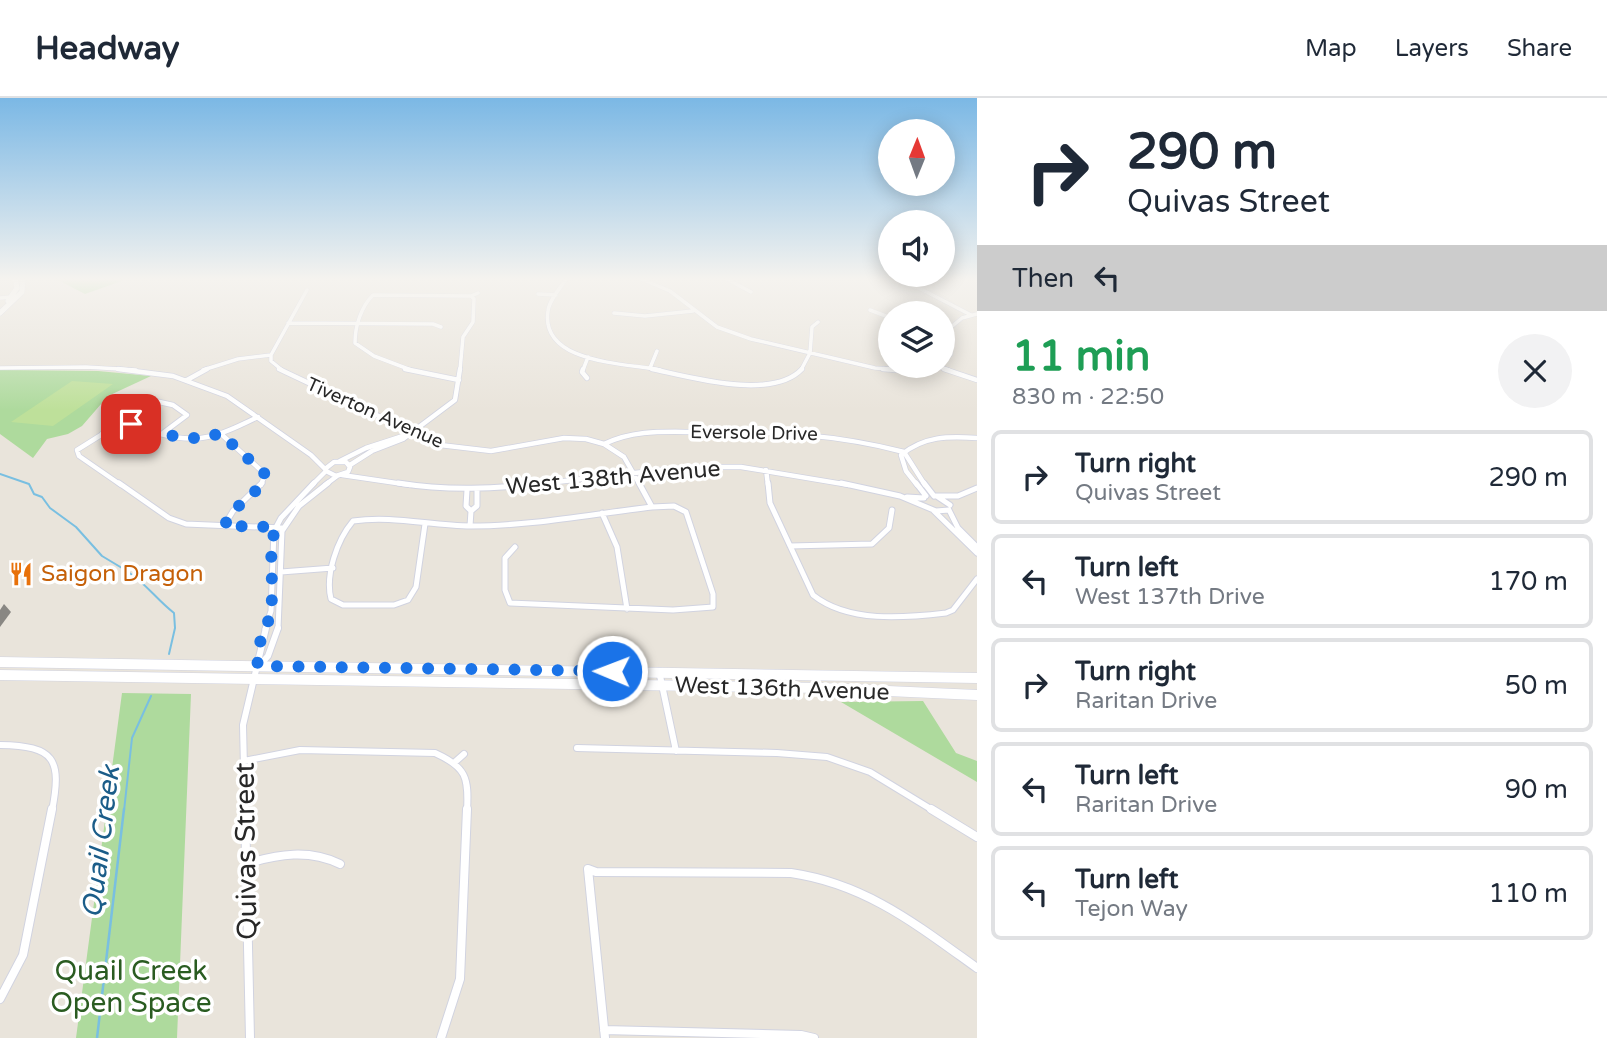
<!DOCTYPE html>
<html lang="en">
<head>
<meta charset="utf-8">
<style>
	:root { --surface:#fff; --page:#f2f2f3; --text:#1f2937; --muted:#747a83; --line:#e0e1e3 }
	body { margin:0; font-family:"Varela Round",sans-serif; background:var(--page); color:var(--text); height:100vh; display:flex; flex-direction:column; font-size:26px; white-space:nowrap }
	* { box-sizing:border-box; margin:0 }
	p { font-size:23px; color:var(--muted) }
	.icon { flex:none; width:38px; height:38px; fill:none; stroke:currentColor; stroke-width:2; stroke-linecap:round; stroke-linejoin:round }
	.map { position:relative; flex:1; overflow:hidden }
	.panel { display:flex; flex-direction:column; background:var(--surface); width:630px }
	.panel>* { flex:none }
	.guide { background:#fff; color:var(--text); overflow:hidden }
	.needle { width:46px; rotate:1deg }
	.buttons { position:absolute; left:878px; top:21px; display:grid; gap:14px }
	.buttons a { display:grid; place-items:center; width:77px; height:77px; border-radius:50%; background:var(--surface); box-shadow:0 4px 18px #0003; font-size:35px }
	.pin { position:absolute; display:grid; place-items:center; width:60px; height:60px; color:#fff; margin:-30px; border-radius:14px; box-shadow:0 4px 10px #0006 }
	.me { position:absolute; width:77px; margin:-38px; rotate:271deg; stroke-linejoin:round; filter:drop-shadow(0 0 5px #0008) }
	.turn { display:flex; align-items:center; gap:24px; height:147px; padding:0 35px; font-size:32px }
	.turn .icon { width:91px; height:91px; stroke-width:2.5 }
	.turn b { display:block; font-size:49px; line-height:60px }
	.then { display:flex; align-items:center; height:66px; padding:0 35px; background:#0003; gap:14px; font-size:26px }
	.round { display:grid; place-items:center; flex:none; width:74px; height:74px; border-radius:37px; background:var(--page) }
	.summary { display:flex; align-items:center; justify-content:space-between; height:119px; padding:0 35px }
	h1 { font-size:42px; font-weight:700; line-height:52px; color:#1e9e55 }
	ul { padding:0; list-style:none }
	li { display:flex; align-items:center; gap:21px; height:94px; margin:0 14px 10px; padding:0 21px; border:4px solid var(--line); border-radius:10px }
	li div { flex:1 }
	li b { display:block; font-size:26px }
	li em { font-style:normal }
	header { display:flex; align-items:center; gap:42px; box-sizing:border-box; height:98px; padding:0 35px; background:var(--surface); border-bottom:2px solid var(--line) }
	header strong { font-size:33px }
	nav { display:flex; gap:38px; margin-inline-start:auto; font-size:24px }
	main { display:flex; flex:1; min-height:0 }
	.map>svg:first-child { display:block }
</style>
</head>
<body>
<header>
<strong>Headway</strong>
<nav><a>Map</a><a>Layers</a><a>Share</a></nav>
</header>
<main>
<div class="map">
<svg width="977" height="940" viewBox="0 0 977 940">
	<rect width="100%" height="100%" fill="#e9e4db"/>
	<path fill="#aeda9d" d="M54 180H130L85 196Z
		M0 272 98 273 151 278 108 298 82 328 68 336 47 341 33 360 0 336Z
		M122 595 191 596 177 940H76Z
		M923 603 956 655 977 663V684L841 604Z"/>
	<path fill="#bee09a" d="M72 283 113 286 53 328 11 324Z"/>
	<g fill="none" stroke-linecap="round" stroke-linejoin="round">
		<path stroke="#79bfe1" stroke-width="2" d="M0 376 29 386 34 396 42 399 50 410 76 429 102 458 122 470
			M125 472C145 484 156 501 174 515L175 530 169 556
			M124 713 132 640 151 598"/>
		<path stroke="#79bfe1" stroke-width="2.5" d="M97 940 124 711"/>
		<g stroke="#d1d3e0" stroke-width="4.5">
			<path id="street-far4" d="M5 180 16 181
				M567 180C561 189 549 202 548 213 540 266 626 265 660 272
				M639 180 670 193 717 229 751 241 875 270 902 272
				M725 180 751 194
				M812 180H840
				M886 180 919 190 971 217
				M538 196 556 197
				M0 200 12 199
				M870 212 891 220
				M614 215 645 218 693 213
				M288 225 433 226 441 229
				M943 265 951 256 950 230 962 220 977 216
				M936 268 949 272
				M0 270 86 269 136 272
				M650 270 657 253
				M203 272 238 261 271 257
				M282 272 271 263V257L307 192
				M411 272 374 258 355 245C355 228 361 209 373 197L471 198 478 195
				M460 272 463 239 473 224 474 201 471 198
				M583 272 588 259
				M801 272 810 255 812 229 818 224
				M911 272 938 268"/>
		</g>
		<g stroke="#d1d3e0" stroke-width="6">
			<path id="street-far3" d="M118 271 173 278 227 298 311 357 325 371
				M279 271 440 347 491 353 564 340 586 341 604 346 624 359 640 387
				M405 271 459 282
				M583 271 582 274 587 280
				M652 271C690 279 772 303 802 271
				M883 271 908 273 922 271
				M944 271 977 282
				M187 282 207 271
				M111 325C143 328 175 346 207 339 225 336 242 326 258 319
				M220 335 265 376 261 387
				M604 346C635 331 666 334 700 334 769 333 836 336 904 354
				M904 354 925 387
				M340 363 366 350 403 338
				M350 367 372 353 403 341 455 302 460 271
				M325 371 334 364H346L350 369 348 374 336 378 326 373
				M766 372 768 387
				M342 377 410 387
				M121 387 79 358 77 352 101 337 126 309 141 300 173 307 187 317 163 335
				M312 387 326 373
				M325 387 337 378
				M530 387 687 369H741L849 387
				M917 387 906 373 901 357C924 338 948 338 977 340"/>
		</g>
		<g stroke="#d1d3e0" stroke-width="7">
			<path id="street-far2" d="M119 385 169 420 186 426 283 430
				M398 385C448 393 495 391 545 385
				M768 385 770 405 813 497C848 525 904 520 946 515L953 512 977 481
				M841 385 900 398 936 413 949 412
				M916 385 926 398
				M924 385 934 398
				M467 392 466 408 471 413 470 428
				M935 398H958L977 390
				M907 399 924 400
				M938 399 950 407
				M949 412 958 430 977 449
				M471 413 477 408V392
				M934 413 977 455
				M602 415 617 449 627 511
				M425 426 416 489 408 502 394 507H343L331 501C325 477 337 442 353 423 393 417 431 428 471 428 531 428 592 416 652 409
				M224 428 233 413 262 385
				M790 448 872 446 889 430 892 412
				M515 449 505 460V492L510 505 673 512 713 509V496L686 414 674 408 652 409 639 385
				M281 474 333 470
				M265 531 271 513 274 433 281 420 314 385
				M278 531 282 433 299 408 328 385"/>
		</g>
		<g stroke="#d1d3e0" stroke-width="8">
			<path id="street-far1" d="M259 568 268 558 278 530
				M659 573 676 653
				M0 647C55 648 62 661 52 713
				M577 650 777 655 827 659 870 674 934 713
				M244 663 300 652 435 655C466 669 469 679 467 713
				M455 664 464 656
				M245 713 243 627 266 530"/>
		</g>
		<g stroke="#d1d3e0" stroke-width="10">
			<path id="street" d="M245 711 250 940
				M931 711 977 739
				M246 766C278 756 309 751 340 766
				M0 901 23 857 52 711
				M604 932 801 937 814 940
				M441 940 460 881 467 711
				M605 940 588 771 596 774 791 775C866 786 917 827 977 870"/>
		</g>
		<g stroke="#d1d3e0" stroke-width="6">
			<path id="secondary-far1" d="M8 203 17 190 15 180
				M0 215 22 194 23 180"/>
		</g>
		<g stroke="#d1d3e0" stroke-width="11">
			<path id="secondary" d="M0 564 977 580
				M0 577 821 590 977 597"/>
		</g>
		<use href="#street-far4" stroke="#fff" stroke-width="3.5"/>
		<use href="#street-far3" stroke="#fff" stroke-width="4.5"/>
		<use href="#street-far2" stroke="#fff" stroke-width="5"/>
		<use href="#street-far1" stroke="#fff" stroke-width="6"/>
		<use href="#street" stroke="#fff" stroke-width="8"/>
		<use href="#secondary-far1" stroke="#fff" stroke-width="5"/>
		<use href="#secondary" stroke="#fff" stroke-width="10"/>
	</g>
	<path fill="#898783" d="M4 506 11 514 0 529V512Z"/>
	<linearGradient id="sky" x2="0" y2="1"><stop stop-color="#7bb8e5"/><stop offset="0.58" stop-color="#f5f3ef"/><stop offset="1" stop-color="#f5f3ef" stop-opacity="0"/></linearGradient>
	<rect width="977" height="312" fill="url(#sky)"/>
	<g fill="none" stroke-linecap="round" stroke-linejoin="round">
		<path stroke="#1a73e8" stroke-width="12" stroke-dasharray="0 21.6" d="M131 326C162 335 189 347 220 335L265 376 261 388 233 413 224 428 276 429C266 456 276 488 270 516 268 530 251 555 259 568L612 573"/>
	</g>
	<defs>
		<g id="restaurant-bare" transform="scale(1.89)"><path d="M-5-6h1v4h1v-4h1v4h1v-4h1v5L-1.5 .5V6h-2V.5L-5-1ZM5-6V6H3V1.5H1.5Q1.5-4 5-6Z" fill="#e8710a" stroke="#fff" stroke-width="2.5" paint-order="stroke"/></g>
	</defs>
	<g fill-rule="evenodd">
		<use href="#restaurant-bare" x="21" y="476"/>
	</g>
	<g text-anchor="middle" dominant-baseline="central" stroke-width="7" stroke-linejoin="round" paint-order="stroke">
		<g font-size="19" fill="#282828" stroke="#fff">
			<text transform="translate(375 315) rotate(24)">Tiverton Avenue</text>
			<text transform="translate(754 335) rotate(1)">Eversole Drive</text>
		</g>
		<g font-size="23" fill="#282828" stroke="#fff">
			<text transform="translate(613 380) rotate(-5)">West 138th Avenue</text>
			<text transform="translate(782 591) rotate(2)">West 136th Avenue</text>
		</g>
		<g font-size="23" fill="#c56008" stroke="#fff" text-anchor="start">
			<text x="41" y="476">Saigon Dragon</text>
		</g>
		<g font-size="28" font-style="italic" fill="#1b5d89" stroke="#fff">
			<text transform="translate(101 744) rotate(-83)">Quail Creek</text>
		</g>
		<g font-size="28" fill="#282828" stroke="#fff">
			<text transform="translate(246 753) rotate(-91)">Quivas Street</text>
		</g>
		<g font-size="28" fill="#2a5c21" stroke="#fff">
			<text x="131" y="873">Quail Creek<tspan x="131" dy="32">Open Space</tspan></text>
		</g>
	</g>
</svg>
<div class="buttons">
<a><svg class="needle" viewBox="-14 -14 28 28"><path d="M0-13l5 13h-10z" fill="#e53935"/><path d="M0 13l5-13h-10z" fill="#747a83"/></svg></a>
<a><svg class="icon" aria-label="sound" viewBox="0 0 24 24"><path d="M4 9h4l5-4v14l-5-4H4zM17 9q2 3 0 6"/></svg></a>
<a><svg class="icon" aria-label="layers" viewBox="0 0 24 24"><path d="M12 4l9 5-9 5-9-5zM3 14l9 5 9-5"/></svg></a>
</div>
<div class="pin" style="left:131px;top:326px;background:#d93025"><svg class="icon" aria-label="arrive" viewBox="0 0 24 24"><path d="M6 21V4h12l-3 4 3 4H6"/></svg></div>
<svg class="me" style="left:612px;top:573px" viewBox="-20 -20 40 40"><circle r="17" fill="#1a73e8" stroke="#fff" stroke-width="3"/><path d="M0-11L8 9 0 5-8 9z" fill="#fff"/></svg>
</div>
<section class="panel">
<div class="guide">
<div class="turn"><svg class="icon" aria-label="right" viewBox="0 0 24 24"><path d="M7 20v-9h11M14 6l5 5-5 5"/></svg><div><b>290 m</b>Quivas Street</div></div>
<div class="then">Then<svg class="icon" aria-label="left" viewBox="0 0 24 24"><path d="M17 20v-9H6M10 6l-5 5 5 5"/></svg></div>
</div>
<div class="summary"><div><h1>11 min</h1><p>830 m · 22:50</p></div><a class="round"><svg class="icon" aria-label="close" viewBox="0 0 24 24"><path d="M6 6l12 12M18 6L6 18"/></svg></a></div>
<ul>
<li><svg class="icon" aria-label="right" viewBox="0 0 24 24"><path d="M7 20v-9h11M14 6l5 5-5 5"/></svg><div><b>Turn right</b><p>Quivas Street</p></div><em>290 m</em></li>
<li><svg class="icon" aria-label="left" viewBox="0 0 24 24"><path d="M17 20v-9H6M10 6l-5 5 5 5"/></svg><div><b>Turn left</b><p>West 137th Drive</p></div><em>170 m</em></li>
<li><svg class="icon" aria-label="right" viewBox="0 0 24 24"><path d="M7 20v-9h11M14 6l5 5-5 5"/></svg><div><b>Turn right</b><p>Raritan Drive</p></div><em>50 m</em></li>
<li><svg class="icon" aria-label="left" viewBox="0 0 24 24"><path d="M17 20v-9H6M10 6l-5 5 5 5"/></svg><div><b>Turn left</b><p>Raritan Drive</p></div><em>90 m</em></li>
<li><svg class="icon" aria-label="left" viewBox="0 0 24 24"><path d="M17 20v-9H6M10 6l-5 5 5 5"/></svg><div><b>Turn left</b><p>Tejon Way</p></div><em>110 m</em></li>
</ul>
</section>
</main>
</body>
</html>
